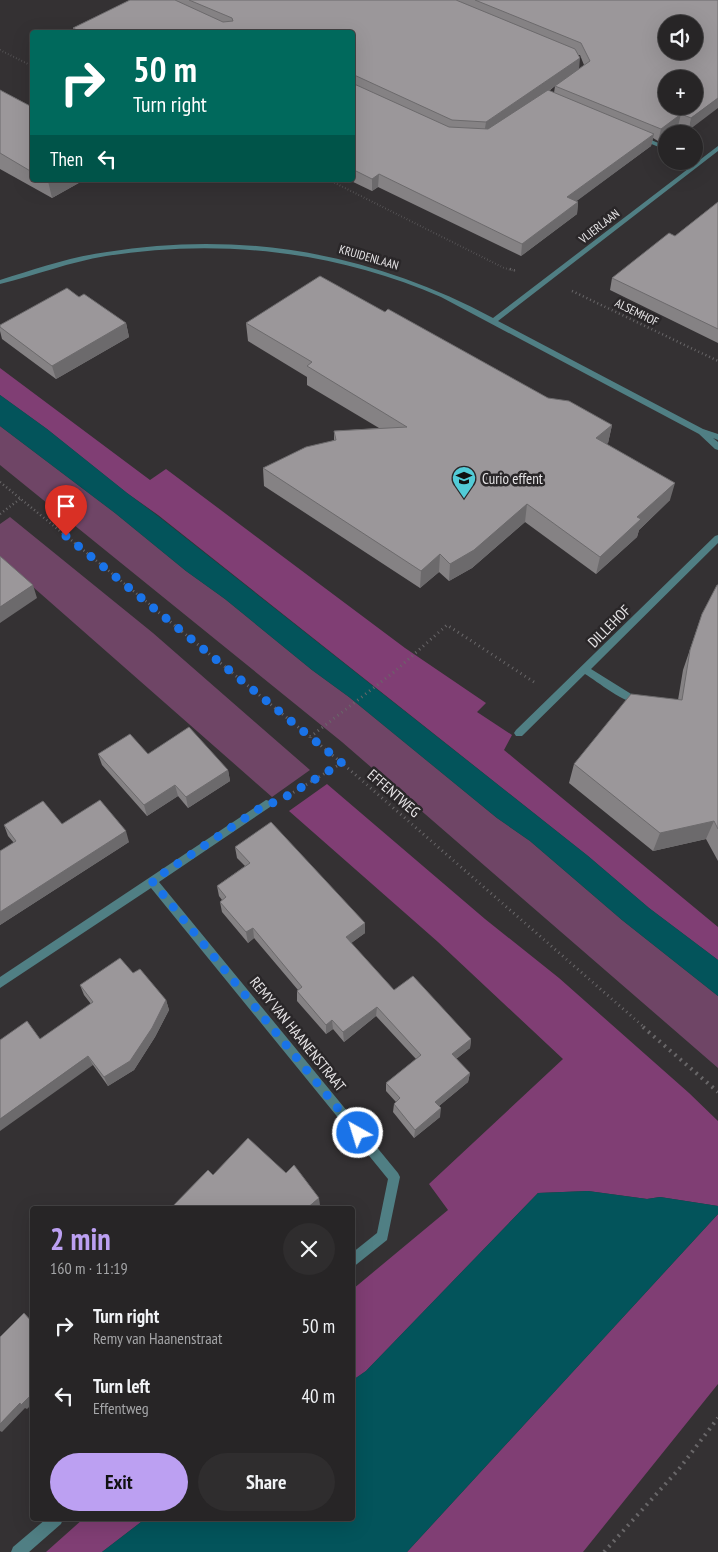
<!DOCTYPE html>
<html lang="en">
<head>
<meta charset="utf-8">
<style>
	:root { --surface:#272526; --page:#2f2d2e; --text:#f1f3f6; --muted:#a4a5a7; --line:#434243; --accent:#bca0f2 }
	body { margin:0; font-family:"PT Sans Narrow",sans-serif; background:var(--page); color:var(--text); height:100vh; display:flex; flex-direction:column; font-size:19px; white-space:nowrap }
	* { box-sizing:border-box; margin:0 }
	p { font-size:16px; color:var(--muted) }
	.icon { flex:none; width:28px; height:28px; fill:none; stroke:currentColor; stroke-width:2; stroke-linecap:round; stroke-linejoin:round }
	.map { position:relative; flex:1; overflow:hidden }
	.side { position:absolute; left:30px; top:1206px; width:325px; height:315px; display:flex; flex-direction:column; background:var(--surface); border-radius:5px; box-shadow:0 5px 20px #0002,0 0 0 1px var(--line) }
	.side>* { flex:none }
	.top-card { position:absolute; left:30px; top:30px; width:325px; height:152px; border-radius:5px; box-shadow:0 5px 20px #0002,0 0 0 1px var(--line); background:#00695c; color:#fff; overflow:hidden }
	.fabs { position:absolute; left:658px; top:15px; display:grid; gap:10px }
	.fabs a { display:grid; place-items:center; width:45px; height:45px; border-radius:50%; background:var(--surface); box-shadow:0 5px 20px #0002,0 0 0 1px var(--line); font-size:25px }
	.pin { position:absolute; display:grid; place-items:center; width:42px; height:42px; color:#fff; margin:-51px -21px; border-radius:50% 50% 50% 0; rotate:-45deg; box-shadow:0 0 5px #0007 }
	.pin .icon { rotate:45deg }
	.me { position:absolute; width:55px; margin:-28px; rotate:321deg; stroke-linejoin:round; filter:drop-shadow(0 0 4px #0008) }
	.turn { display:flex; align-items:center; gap:18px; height:105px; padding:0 20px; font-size:22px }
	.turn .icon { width:65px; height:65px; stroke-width:2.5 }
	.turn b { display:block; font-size:35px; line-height:42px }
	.then { display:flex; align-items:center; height:48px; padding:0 20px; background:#0003; gap:10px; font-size:19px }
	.round { display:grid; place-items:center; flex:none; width:52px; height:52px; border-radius:26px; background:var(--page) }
	.headline { display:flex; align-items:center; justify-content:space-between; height:85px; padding:0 20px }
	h1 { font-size:30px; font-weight:700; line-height:38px; color:var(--accent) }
	.button { display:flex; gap:10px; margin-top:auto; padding:10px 20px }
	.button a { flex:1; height:58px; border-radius:30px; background:var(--accent); color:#111; font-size:20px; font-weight:700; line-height:58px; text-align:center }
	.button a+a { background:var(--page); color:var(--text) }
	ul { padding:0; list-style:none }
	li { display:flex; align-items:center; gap:15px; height:70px; padding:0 20px }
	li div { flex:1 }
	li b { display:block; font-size:19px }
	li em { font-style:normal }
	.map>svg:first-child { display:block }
</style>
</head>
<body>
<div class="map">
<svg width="718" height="1552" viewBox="0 0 718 1552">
	<rect width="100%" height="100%" fill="#343133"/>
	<path fill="#6f4566" d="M0 426 115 513 186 571 225 599 312 670 349 697 497 818 530 841 622 920 718 996V1068L342 742 0 465Z
		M10 517 153 633 310 770 272 797 0 558V524Z"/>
	<path fill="#803e74" d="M0 368 150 480 166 469 405 648 486 703 477 712 512 735 504 750 718 927V960L649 908 588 856 158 515 127 493 47 429 0 395Z
		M327 784 485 919 559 978 689 1093 718 1121V1206L660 1197 647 1199 588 1191 538 1193 366 1371 353 1380V1289L448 1210 429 1184 563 1059 438 942 289 811Z
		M718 1214V1384L583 1552H407Z
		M83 1519H145L102 1552H46Z"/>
	<path fill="#03545b" d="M0 395 47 429 127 493 158 516 588 856 649 908 718 960V996L622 920 530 841 497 818 349 697 312 670 225 599 186 571 115 513 0 426Z
		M588 1191 647 1199 660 1197 718 1206V1214L407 1552H102L145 1519H352L353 1380 366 1371 538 1193Z"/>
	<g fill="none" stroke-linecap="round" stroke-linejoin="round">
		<path stroke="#696769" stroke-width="2" stroke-dasharray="0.5 2.5" stroke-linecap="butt" d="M0 50 32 66
			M329 180 504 268 515 271"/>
		<path stroke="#696769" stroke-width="2.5" stroke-dasharray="1 3" stroke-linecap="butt" d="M510 269 517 271
			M572 291 718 361
			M0 482 153 607
			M0 514 20 499"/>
		<path stroke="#696769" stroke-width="3" stroke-dasharray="1 4" stroke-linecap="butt" d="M151 606 342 763 645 1028
			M310 737 394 672 447 625 534 682
			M289 795 342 763"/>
		<path stroke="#696769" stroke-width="4" stroke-dasharray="2 5" stroke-linecap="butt" d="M643 1027 718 1092
			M604 1552 679 1469 718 1418"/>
		<path fill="#507f84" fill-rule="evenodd" d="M718 535V543L591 669 636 697 643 698 645 701 643 704C629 707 598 682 585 674L522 736H516L514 733 516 730 715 536Z"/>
		<path fill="#507f84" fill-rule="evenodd" d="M637 136H641L666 146V150L637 138Z
			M718 146V151L498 321 703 429 718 434V440L713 438 718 442V450L715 449 699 434 441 297C336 251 219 238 106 256 70 262 36 275 0 284V280C35 269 70 257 107 252 242 230 372 253 493 318Z
			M266 800 270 801 271 804 270 807 159 882 398 1173 400 1177 387 1240 352 1268V1253L377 1233 388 1179 151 888 0 988V977Z
			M46 1519H63L61 1524 29 1552H11L13 1547Z"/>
	</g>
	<path fill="#858284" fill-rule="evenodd" d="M130 0H718L689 130 678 126 666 134V135L658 141 653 138 651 146 576 201 578 202 577 214 521 256 378 187 372 191 349 180H352V32H74L73 28ZM578 55H580L584 65 579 69ZM555 86 554 93 549 91Z
		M0 90 32 107V106V180H84L52 198 0 169Z
		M718 202V343L610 290 612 278 675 236Z
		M385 312 548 398 612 425 608 443 606 444 670 500 639 530 637 537 596 574 525 522 472 568 449 581 439 572 420 588 264 486 263 468 334 440V431L379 428 307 385V377L248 341 246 323Z
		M126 323 129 337 56 379 2 339 0 331V325Z
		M718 585V861L706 839 653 851 569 783 574 764 678 700 683 670 702 614Z
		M98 754H148L228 770 230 781 188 808 178 796 147 816 102 765Z
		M62 824 129 842 0 925V851L14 843 8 836 4 825Z
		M235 847 365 923V933L351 943 394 990 471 1039 470 1048 456 1059 470 1073 468 1082 439 1106 440 1117 414 1138 393 1112 394 1104 396 1102 386 1091V1083L416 1059 376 1016 344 1042 333 1029 326 1034 297 1001V991L298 990 254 938 248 943 222 912 220 902 222 900 219 896 217 886 245 866 237 858Z
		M133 973 166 1000 169 1010 155 1037 134 1070 108 1086 93 1065 40 1039 91 1004 84 995 80 985Z"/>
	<path fill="#6c6a6c" d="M580 58 579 70 484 134 486 122Z
		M718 98V108L689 130 691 118Z
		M681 114 678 126 666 134V135L658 141 661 129Z
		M654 134 651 146 566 209 567 197Z
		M379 174 378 187 372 191V179Z
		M49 180H84L52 198 48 181Z
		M578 202 577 214 521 256 522 244Z
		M126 323 129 337 56 379 52 366Z
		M612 425 608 443 592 456 596 438Z
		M675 483 670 500 639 530 637 537 596 574 600 557 637 517Z
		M527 504 525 522 472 568 449 581 450 564Z
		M440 554 439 572 420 588 421 571Z
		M33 585 37 598 0 623V607Z
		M228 770 230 781 188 808 186 797Z
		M175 785 178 796 147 816 144 805Z
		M714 821 706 839 653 851 660 833Z
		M126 831 129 842 0 925V912Z
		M365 923V933L346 947V937Z
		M253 928 254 938 248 943 246 932Z
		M166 1000 169 1010 155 1037 134 1070 108 1086 104 1077Z
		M377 1007 376 1016 344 1042 343 1032Z
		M332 1020 333 1029 326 1034V1025Z
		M471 1039 470 1048 451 1063 452 1054Z
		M88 1056 93 1065 0 1131V1119Z
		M470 1073 468 1082 434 1110 435 1102Z
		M441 1108 440 1117 414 1138 415 1130Z
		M319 1198 320 1205 315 1209H306Z
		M30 1396 32 1397V1404L27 1409 25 1408 2 1432 0 1431V1424L20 1403Z"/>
	<path fill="#9b979a" stroke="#6c6a6c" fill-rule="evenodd" d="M130 0H175L223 22 233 21 232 18 189 0H456L575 49 580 58 486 122 452 120 352 74V32H81L73 28Z
		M475 0H718V98L691 118 681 114 661 129 555 86 590 61 581 43ZM666 24H694V51H666ZM666 79H694V106H666Z
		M352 83 449 127 488 129 548 90 654 134 567 197 578 202 522 244 379 174 372 179 352 169Z
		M0 90 32 107V106V172L0 153Z
		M718 202V329L612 278 669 233 675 236Z
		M320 276 385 312 388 309 548 398 569 401 612 425 596 438 675 483 637 517 641 519 600 557 527 504 474 550 450 564 440 554 421 571 263 468 306 447 336 440 334 431 407 427 307 366 312 362 246 323Z
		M67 288 79 297 84 294 126 323 52 366 0 327V325Z
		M0 556 33 585 0 607Z
		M717 585H718V829L714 821 660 833 574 764 631 694 682 700 690 650 702 614Z
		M189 727 228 770 186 797 175 785 144 805 98 754 130 734 148 754Z
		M100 800 126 831 0 912V851L16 841 4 825 43 801 62 824Z
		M271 822 365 923 346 937 394 990 413 976 471 1039 452 1054 470 1073 435 1102 441 1108 415 1130 394 1104 400 1098 386 1083 421 1055 377 1007 343 1032 332 1020 326 1025 297 991 302 987 253 928 246 932 220 902 226 897 217 886 250 863 235 847Z
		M120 958 133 973 140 969 166 1000 152 1028 130 1061 104 1077 88 1056 0 1119V1040L27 1021 40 1039 93 1002 80 985Z
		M248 1138 286 1173 294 1165 319 1198 306 1209H170L208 1170 213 1175Z
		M24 1313 32 1322V1398L30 1396 21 1405 20 1403 0 1424V1337Z"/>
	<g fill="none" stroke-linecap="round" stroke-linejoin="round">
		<path stroke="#1a73e8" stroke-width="9" stroke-dasharray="0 16.2" d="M66 536 342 763 277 802 266 804 152 881 358 1133"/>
	</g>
	<defs>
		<g id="school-pin" transform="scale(1.25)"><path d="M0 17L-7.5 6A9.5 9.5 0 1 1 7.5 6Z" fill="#52cbd7" stroke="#2a2729"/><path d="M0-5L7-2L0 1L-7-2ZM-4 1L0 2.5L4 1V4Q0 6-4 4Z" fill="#111"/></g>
	</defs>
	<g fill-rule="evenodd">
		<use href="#school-pin" x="464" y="478"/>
	</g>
	<g text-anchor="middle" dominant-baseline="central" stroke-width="5" stroke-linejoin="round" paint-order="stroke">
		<g font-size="12" fill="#e6e4e6" stroke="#2a2729">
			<text transform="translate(599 226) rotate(-38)">VLIERLAAN</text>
			<text transform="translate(369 257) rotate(16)">KRUIDENLAAN</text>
			<text transform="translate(637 312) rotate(26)">ALSEMHOF</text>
		</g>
		<g font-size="15" fill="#e6e4e6" stroke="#2a2729" text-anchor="start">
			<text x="482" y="478">Curio effent</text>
		</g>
		<g font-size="15" fill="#e6e4e6" stroke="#2a2729">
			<text transform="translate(609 626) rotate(-45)">DILLEHOF</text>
			<text transform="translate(394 793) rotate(41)">EFFENTWEG</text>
			<text transform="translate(298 1034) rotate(51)">REMY VAN HAANENSTRAAT</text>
		</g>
	</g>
</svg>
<div class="fabs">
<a><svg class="icon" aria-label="sound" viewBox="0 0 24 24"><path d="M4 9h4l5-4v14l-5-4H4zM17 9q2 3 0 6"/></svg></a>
<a>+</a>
<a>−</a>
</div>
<div class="pin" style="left:66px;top:536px;background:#d93025"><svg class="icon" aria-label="arrive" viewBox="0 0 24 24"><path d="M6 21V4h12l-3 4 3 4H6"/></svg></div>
<svg class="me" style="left:358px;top:1133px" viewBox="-20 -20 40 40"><circle r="17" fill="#1a73e8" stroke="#fff" stroke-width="3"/><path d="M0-11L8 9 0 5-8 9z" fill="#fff"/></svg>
<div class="top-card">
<div class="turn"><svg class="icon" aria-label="right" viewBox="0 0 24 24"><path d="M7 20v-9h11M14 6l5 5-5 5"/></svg><div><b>50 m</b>Turn right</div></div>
<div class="then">Then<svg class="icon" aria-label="left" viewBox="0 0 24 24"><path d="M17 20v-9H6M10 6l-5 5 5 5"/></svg></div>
</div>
<section class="side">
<div class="headline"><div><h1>2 min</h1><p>160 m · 11:19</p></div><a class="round"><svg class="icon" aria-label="close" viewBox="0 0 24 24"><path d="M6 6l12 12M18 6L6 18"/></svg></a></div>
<ul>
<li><svg class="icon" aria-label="right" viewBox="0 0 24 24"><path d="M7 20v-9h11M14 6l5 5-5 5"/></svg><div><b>Turn right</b><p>Remy van Haanenstraat</p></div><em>50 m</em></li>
<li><svg class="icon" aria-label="left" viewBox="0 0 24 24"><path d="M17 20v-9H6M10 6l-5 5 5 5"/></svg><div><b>Turn left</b><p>Effentweg</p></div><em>40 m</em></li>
</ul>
<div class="button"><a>Exit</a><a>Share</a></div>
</section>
</div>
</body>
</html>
